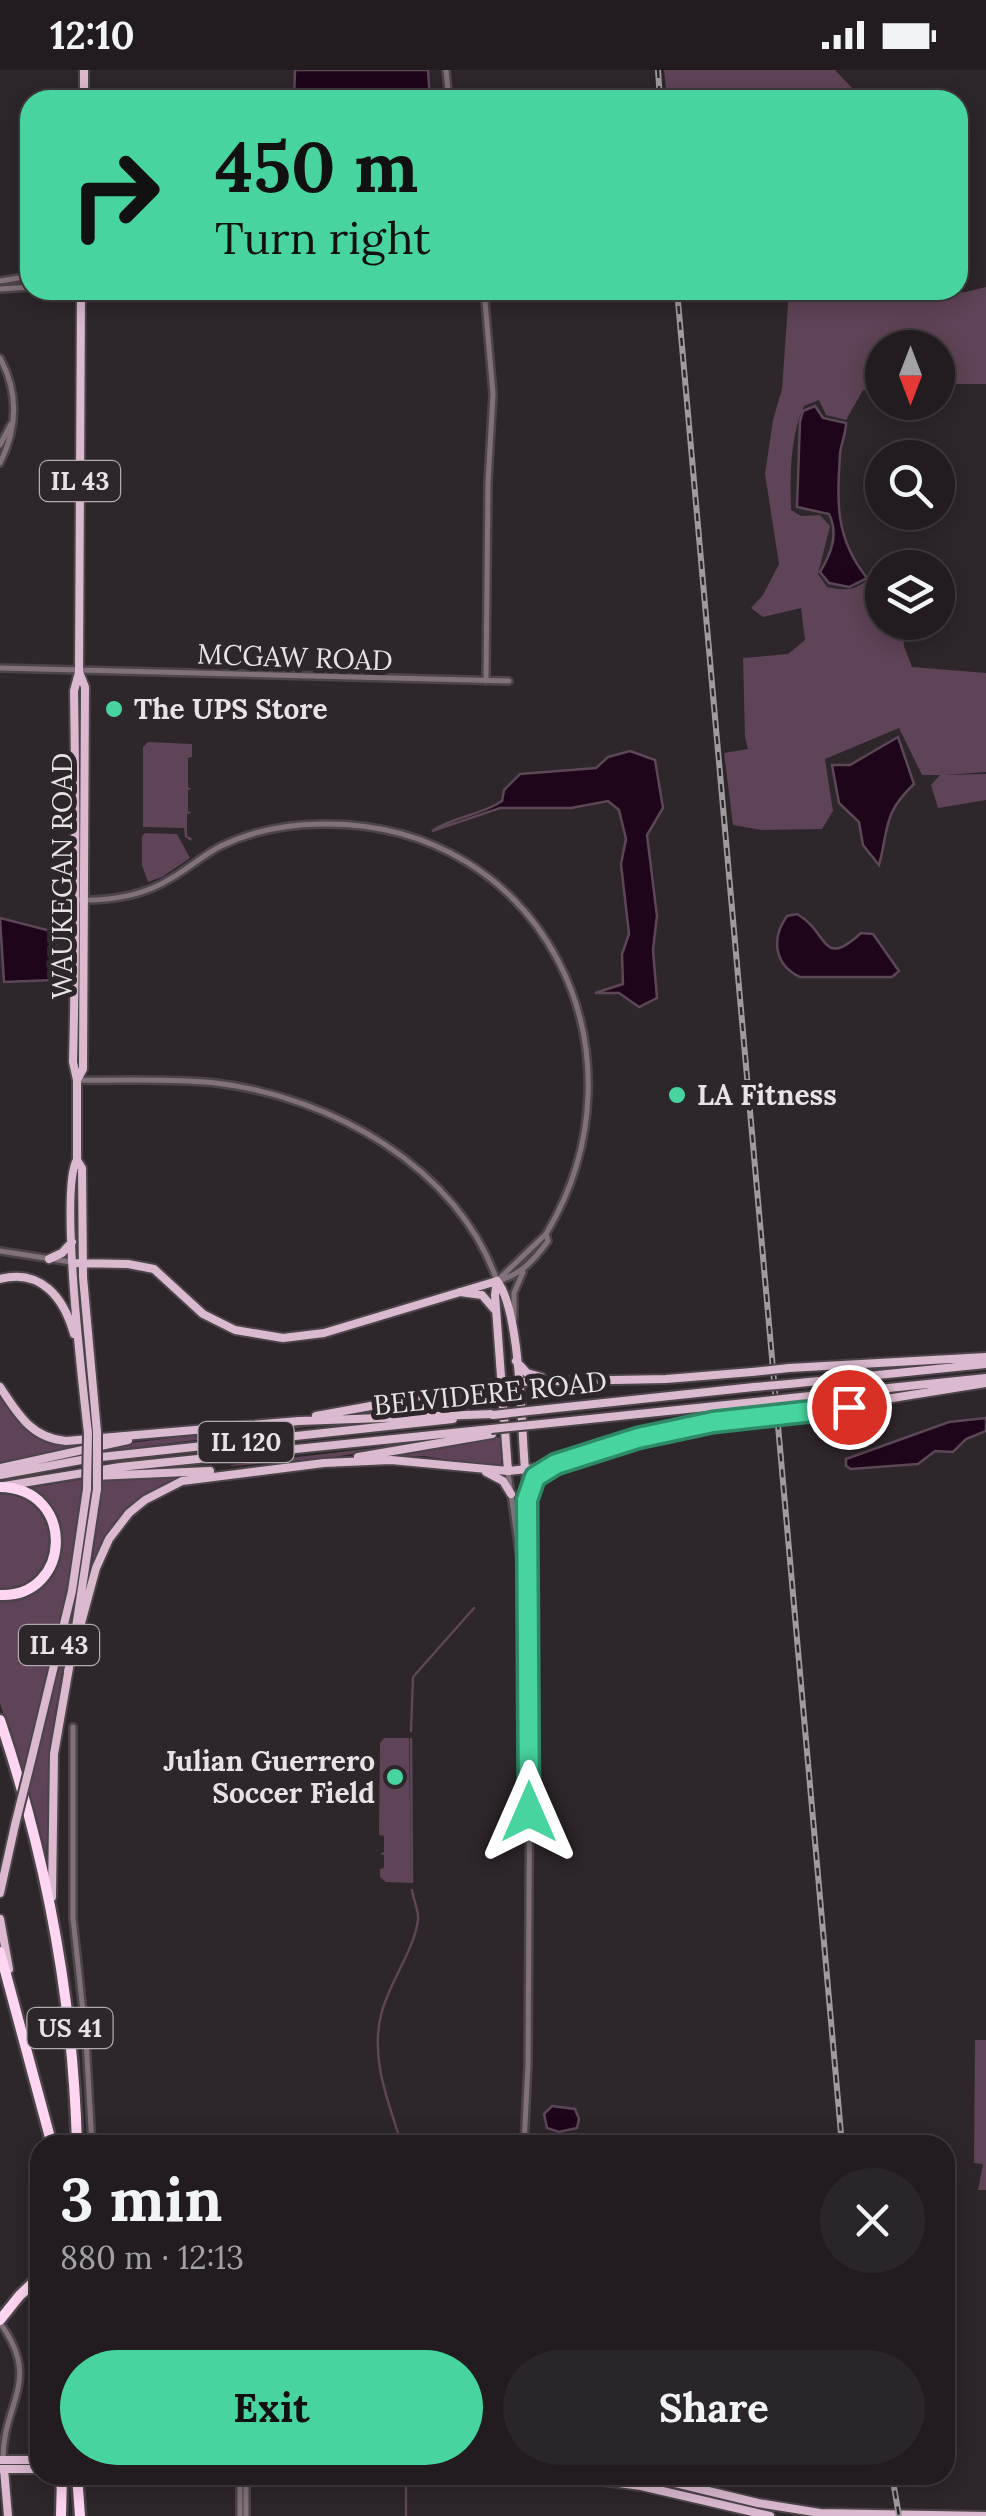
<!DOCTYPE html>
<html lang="en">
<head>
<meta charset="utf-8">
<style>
	:root { --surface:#221c20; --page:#2a2529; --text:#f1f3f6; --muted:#a2a1a5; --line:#3f3a3e; --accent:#47d49e }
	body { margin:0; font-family:Lora,serif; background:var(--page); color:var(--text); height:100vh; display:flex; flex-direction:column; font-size:38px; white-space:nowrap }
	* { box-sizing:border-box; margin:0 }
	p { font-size:32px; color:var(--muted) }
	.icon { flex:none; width:55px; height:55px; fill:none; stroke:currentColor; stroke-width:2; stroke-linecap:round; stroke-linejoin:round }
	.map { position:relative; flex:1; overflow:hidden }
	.sheet { position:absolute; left:30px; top:2065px; width:925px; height:350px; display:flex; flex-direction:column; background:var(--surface); border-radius:30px; box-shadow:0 5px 25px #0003,0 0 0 2px var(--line) }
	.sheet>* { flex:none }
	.hud { position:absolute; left:20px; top:20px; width:948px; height:210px; border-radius:30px; box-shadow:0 5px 25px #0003,0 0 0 2px var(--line); background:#47d49e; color:#111; overflow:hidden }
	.needle { width:65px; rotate:180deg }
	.fabs { position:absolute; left:865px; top:260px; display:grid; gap:20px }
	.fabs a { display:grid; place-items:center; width:90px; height:90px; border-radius:50%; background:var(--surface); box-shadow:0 5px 25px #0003,0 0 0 2px var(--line); font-size:50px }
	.pin { position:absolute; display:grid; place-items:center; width:85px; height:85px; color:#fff; margin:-42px; border:5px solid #fff; border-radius:50%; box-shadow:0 2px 10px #0007 }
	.me { position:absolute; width:110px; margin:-55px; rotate:0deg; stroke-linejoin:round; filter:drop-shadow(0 0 8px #0008) }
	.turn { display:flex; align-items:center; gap:35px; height:210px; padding:0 30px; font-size:45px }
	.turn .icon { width:130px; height:130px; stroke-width:2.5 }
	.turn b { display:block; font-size:70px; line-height:85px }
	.round { display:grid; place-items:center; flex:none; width:105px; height:105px; border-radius:52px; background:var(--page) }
	.headline { display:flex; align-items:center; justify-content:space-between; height:170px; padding:0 30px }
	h1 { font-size:60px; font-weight:700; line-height:75px }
	.button { display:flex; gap:20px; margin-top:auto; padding:20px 30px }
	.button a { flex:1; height:115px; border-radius:60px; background:var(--accent); color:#111; font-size:40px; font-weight:700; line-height:115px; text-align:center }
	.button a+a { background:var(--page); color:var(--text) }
	.status { display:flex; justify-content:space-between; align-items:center; height:70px; padding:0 50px; background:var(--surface); direction:ltr }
	.status svg { height:28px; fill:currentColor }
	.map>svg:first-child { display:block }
</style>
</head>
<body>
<div class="status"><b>12:10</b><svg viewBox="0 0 49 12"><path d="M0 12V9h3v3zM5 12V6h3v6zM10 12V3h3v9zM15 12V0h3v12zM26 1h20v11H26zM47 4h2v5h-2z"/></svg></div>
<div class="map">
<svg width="986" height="2446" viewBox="0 0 986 2446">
	<rect width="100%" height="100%" fill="#2d262b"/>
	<path fill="#5f4356" d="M664 0H835L854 20 872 30H667Z
		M986 217V314H938V278H882V318L863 320 846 350 826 345 819 330 804 336C790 366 790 406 791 440L801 446 820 445 830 456 818 504 827 517C846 521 855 521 870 508H882V552L902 553 904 576 912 597 986 603V702L945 705 986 704V730L938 738 931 715 940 705H922L899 658 825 689 833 741 822 759 762 760 733 755 724 683 748 679 745 667 743 588 788 584 805 570 801 538 763 547 751 538 763 525 779 494 765 404 773 350 782 319 789 220H897L901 228 966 222Z
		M148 672 192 674V687L188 688V717L192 719 188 720V741L192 743 187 744V766L192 768 191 771 185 767 184 758 143 757V677Z
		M145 763 177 764 190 788 162 807 148 812 142 795V766Z
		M494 1315 498 1337 331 1346Z
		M0 1322C25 1361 33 1371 81 1373V1375L0 1395Z
		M322 1355 114 1380V1375L244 1359Z
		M501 1367V1399L424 1386H400Z
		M432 1371 328 1388 231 1396V1395Z
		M196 1405 175 1411 114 1458 89 1518 101 1422 81 1424 73 1492 29 1684 33 1695 74 1532 55 1644 46 1785 0 1633V1529L11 1528 55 1496 58 1491 61 1469 58 1451 47 1433 30 1418 78 1410Z
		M0 1420 32 1429 50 1448 54 1481 36 1512 0 1523Z
		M384 1668H409L411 1813 386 1812 380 1807V1799L384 1798V1785L380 1784 384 1782V1766L379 1765 380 1673Z
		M975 1970H986V2120H978L983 2094 974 2093Z"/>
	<path fill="#1f0519" stroke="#5b4756" stroke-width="2.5" d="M295 0H428L430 30H294Z
		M815 336 823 348 846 353C846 364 841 373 840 384 837 433 835 468 867 508L849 517 829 513 820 502C831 484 839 464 829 444L797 437 800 352 803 341Z
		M898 667 914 714C882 744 889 759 879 795L863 775 859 752 839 733 832 695H850Z
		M630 681 655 690 663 738 647 765 657 846 653 880 657 928 639 937 619 923H595L623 914 622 884 629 864 621 794 626 769 619 740 608 731 571 738H500L432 761C454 746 480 746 502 731L504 720 520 704 596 698 608 687Z
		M797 844C829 862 821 900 861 863L873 864 899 901 892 907H800C774 895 771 868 787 846Z
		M0 848 55 862 58 892 53 910 4 912Z
		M986 1348V1361L966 1369 953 1382 935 1381 918 1394 851 1399 846 1396V1389L949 1352Z
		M552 2036 575 2039 579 2049 577 2058 559 2062 547 2058 544 2044Z"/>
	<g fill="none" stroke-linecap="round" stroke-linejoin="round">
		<path stroke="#5b4756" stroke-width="2.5" d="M411 1661 413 1607 474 1538
			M411 1669 412 1812
			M402 2075C389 2034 370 1989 381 1945 388 1914 414 1881 418 1850 419 1841 413 1829 412 1820
			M406 2413V2446"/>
		<g stroke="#4b4449" stroke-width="10">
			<path id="minor" d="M446 0 449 30
				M0 211 30 206
				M0 219 30 217
				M484 220 493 324 488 413 486 611
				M0 288C19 323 17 359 0 393
				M0 375 11 354
				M0 598 509 611
				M75 830C107 831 143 826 170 809 188 799 203 785 221 776 252 761 290 754 325 754 543 753 655 983 546 1164L548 1171C534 1190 521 1205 497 1211
				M77 1010C123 1011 170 1008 216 1013 331 1027 458 1097 497 1211
				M0 1181 71 1192
				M499 1209 546 1164
				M514 1249V1223L523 1202
				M508 1403 522 1502 527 1515
				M73 1657V1848L86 1970 92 2075
				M524 2075 528 1995 530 1668 525 1399
				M0 2253C43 2312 2 2332 3 2391
				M240 2405V2446
				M246 2446V2405"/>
		</g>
		<g stroke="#4b4449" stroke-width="12">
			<path id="major" d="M84 30V0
				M81 220 79 602 74 621C76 745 76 869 73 992L77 1010V1090C59 1118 83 1319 88 1363
				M77 1010 83 999 85 617 79 602
				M77 1090 82 1098 83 1207 97 1362
				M49 1189 62 1183 72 1172
				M73 1193 128 1194 154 1199 203 1244 235 1260 283 1268 324 1263 497 1211
				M0 1209C41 1198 64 1228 74 1264
				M497 1211C521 1241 521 1357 525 1399
				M497 1211 495 1225 508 1401
				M460 1222 482 1225 494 1239
				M516 1291 527 1303 541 1307
				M789 1298 986 1287
				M789 1314 986 1294
				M0 1317C18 1344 31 1368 66 1371L299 1351 493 1344
				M791 1328 986 1308
				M538 1340 754 1317
				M793 1344 986 1313
				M316 1346 502 1312 666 1309 752 1302
				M541 1354 755 1332
				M358 1387 492 1364
				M0 1398 128 1370
				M486 1402 503 1411 511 1424
				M0 1405 92 1388 453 1349
				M94 1406 210 1401
				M4 1416 120 1397 491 1359
				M527 1430 535 1407 549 1398
				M75 1564 97 1419
				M68 1601 96 1498 109 1469 129 1443 145 1430 182 1411 324 1393 391 1390 508 1401 547 1397 675 1359 757 1347
				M31 1691 72 1521 87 1419
				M0 1823 15 1755
				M52 1827 54 1684 69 1598
				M0 1849 9 1899
				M0 2390H40
				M0 2399H40
				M4 2399 8 2446
				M559 2405 641 2416 770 2446
				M642 2405 758 2433 820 2443 986 2446"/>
		</g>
		<g stroke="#4b4449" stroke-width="15">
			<path id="highway" d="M0 1417C77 1418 72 1528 0 1525
				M0 1650C47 1789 73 1929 77 2075
				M0 1882 52 2075
				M0 2250 20 2225 40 2206
				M77 2405 80 2446
				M61 2446 62 2405"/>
		</g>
		<use href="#minor" stroke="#81717b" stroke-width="5"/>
		<use href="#major" stroke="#dbb9cf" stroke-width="8"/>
		<use href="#highway" stroke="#ffd6f1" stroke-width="10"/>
		<g stroke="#9f9a9e" stroke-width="6">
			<path id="rail" d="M658 0 660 30
				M677 220 842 2075
				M892 2405 899 2446"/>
		</g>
		<use href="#rail" stroke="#2d262b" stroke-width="2.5" stroke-dasharray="8" stroke-linecap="butt"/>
		<g stroke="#4b4449" stroke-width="12" stroke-linecap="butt">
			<path id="major-bridge" d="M752 1302 789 1298
				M754 1317 789 1314
				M755 1332 791 1328
				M493 1345 538 1340
				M757 1347 793 1344
				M491 1359 541 1354
				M87 1419 88 1363
				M97 1419V1362
				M15 1755 31 1691"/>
		</g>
		<use href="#major-bridge" stroke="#dbb9cf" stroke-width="8"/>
	</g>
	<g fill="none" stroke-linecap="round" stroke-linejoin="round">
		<g stroke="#2e8a67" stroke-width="25">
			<path id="route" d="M529 1742 527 1430 535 1407 556 1394 638 1368 713 1352 849 1337"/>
		</g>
		<use href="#route" stroke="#47d49e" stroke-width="18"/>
	</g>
	<g fill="#47d49e" stroke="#2d262b" stroke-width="4">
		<circle cx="114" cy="639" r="10"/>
		<circle cx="677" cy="1025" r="10"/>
		<circle cx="395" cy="1707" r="10"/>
	</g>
	<g text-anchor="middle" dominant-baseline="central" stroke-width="10" stroke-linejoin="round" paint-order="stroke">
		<g fill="#2d262b" stroke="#aeaaad" stroke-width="2.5">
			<rect x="40" y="391" width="80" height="40" rx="8"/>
			<rect x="198.5" y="1352" width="95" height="40" rx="8"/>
			<rect x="19" y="1555" width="80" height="40" rx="8"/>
			<rect x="27.5" y="1938" width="85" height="40" rx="8"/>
		</g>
		<g font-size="25" font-weight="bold" fill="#e6e2e5">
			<text x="80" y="411">IL 43</text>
			<text x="246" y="1372">IL 120</text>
			<text x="59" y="1575">IL 43</text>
			<text x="70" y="1958">US 41</text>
		</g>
		<g font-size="28" fill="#e6e2e5" stroke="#2d262b">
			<text transform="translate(295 587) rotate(2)">MCGAW ROAD</text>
			<text transform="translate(62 806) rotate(-90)">WAUKEGAN ROAD</text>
			<text transform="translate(490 1323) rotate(-6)">BELVIDERE ROAD</text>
		</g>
		<g font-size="28" font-weight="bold" fill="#e6e2e5" stroke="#2d262b" text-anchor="start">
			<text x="134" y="639">The UPS Store</text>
			<text x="697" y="1025">LA Fitness</text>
			<text x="375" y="1691" text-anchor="end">Julian Guerrero<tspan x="375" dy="32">Soccer Field</tspan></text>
		</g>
	</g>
</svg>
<div class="fabs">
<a><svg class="needle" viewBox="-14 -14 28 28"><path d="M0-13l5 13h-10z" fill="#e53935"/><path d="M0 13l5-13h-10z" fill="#a2a1a5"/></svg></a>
<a><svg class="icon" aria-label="search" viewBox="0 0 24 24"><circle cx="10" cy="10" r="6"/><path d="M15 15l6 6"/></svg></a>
<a><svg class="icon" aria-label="layers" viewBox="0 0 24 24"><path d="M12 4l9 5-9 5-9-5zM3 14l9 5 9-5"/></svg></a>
</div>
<div class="pin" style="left:849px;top:1337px;background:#d93025"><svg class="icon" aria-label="arrive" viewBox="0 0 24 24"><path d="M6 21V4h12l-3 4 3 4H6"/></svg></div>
<svg class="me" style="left:529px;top:1742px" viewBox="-20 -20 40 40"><path d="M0-17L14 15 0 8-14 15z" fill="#47d49e" stroke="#fff" stroke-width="4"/></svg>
<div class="hud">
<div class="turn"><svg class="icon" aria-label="right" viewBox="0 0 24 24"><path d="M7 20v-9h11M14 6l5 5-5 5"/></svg><div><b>450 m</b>Turn right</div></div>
</div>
<section class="sheet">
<div class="headline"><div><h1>3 min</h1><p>880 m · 12:13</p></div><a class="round"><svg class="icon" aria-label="close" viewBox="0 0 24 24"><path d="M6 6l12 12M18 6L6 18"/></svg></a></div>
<div class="button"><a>Exit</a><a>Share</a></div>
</section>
</div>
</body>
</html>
